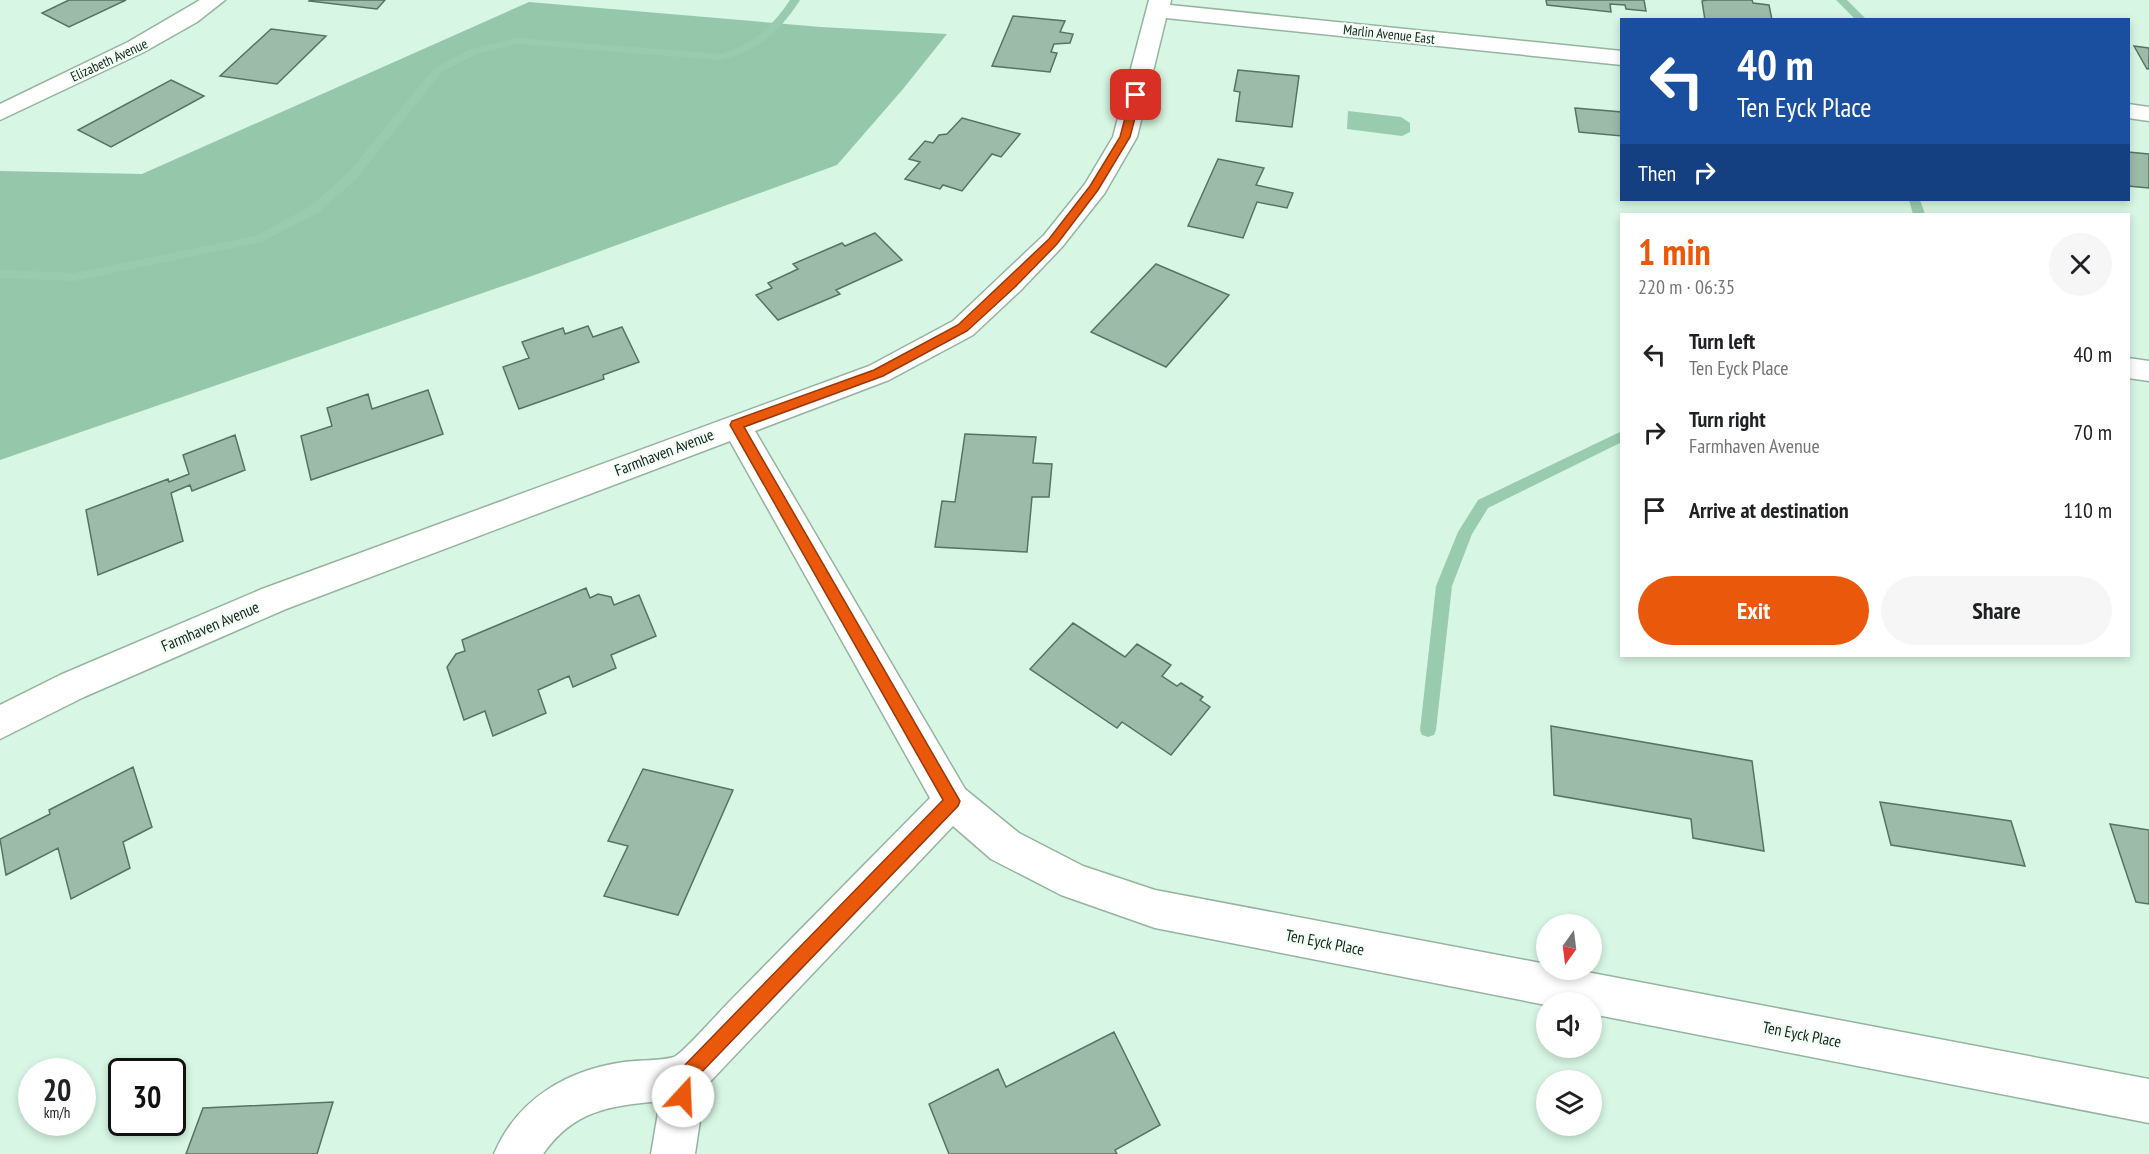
<!DOCTYPE html>
<html lang="en">
<head>
<meta charset="utf-8">
<style>
	:root { --surface:#fff; --page:#f6f6f6; --text:#202124; --muted:#757577; --accent:#ea580c }
	body { margin:0; font-family:"PT Sans Narrow",sans-serif; background:var(--page); color:var(--text); height:100vh; display:flex; flex-direction:column; font-size:22px; white-space:nowrap }
	* { box-sizing:border-box; margin:0 }
	p { font-size:20px; color:var(--muted) }
	.icon { flex:none; width:33px; height:33px; fill:none; stroke:currentColor; stroke-width:2; stroke-linecap:round; stroke-linejoin:round }
	.map { position:relative; flex:1; overflow:hidden }
	.drawer { position:absolute; left:1620px; top:213px; width:510px; height:444px; display:flex; flex-direction:column; background:var(--surface); border-radius:0px; box-shadow:0 3px 9px #0003 }
	.drawer>* { flex:none }
	.guide { position:absolute; left:1620px; top:18px; width:510px; height:183px; border-radius:0px; box-shadow:0 3px 9px #0003; background:#1a4fa0; color:#fff; overflow:hidden }
	.needle { width:39px; rotate:194deg }
	.buttons { position:absolute; left:1536px; top:914px; display:grid; gap:12px }
	.buttons a { display:grid; place-items:center; width:66px; height:66px; border-radius:50%; background:var(--surface); box-shadow:0 3px 9px #0003; font-size:30px }
	.speed { position:absolute; left:18px; top:1058px; display:flex; gap:12px; font-size:30px; font-weight:700; text-align:center }
	.speed>* { display:grid; place-content:center; width:78px; height:78px; border-radius:50%; background:var(--surface); box-shadow:0 3px 9px #0003; line-height:1 }
	.speed small { font-size:15px; font-weight:400 }
	.speed .limit { border:3px solid #111; border-radius:9px; background:#fff; color:#111 }
	.pin { position:absolute; display:grid; place-items:center; width:51px; height:51px; color:#fff; margin:-26px; border-radius:12px; box-shadow:0 3px 9px #0006 }
	.me { position:absolute; width:66px; margin:-33px; rotate:20deg; stroke-linejoin:round; filter:drop-shadow(0 0 4px #0008) }
	.turn { display:flex; align-items:center; gap:21px; height:126px; padding:0 18px; font-size:27px }
	.turn .icon { width:78px; height:78px; stroke-width:2.5 }
	.turn b { display:block; font-size:42px; line-height:51px }
	.then { display:flex; align-items:center; height:57px; padding:0 18px; background:#0003; gap:12px; font-size:22px }
	.round { display:grid; place-items:center; flex:none; width:63px; height:63px; border-radius:32px; background:var(--page) }
	.overview { display:flex; align-items:center; justify-content:space-between; height:102px; padding:0 18px }
	h1 { font-size:36px; font-weight:600; line-height:45px; color:var(--accent) }
	.primary-button { display:flex; gap:12px; margin-top:auto; padding:12px 18px }
	.primary-button a { flex:1; height:69px; border-radius:36px; background:var(--accent); color:#fff; font-size:24px; font-weight:600; line-height:69px; text-align:center }
	.primary-button a+a { background:var(--page); color:var(--text) }
	ul { padding:0; list-style:none }
	li { display:flex; align-items:center; gap:18px; height:78px; padding:0 18px }
	li div { flex:1 }
	li b { display:block; font-size:22px }
	li em { font-style:normal }
	.map>svg:first-child { display:block }
</style>
</head>
<body>
<div class="map">
<svg width="2149" height="1154" viewBox="0 0 2149 1154">
	<rect width="100%" height="100%" fill="#d7f6e3"/>
	<path fill="#95c8ab" d="M529 2 821 27 947 34 903 89 837 165 529 277 0 460V171L142 174Z"/>
	<path fill="#99ccaf" d="M1348 111 1401 117 1410 123V132L1402 136 1347 129Z"/>
	<g fill="none" stroke-linecap="round" stroke-linejoin="round">
		<path fill="#99ccaf" fill-rule="evenodd" d="M790 0H800C780 32 757 51 720 60L517 44 479 53 442 72 356 179 319 212 262 242 74 281 0 278V270L74 273 255 236 311 206 348 173 434 68 471 49 517 38 720 54C751 46 773 26 790 0Z
			M1836 0H1847L1867 20H1856Z
			M1909 200H1920L1925 214H1913Z
			M1622 431V442L1488 508 1472 534 1452 586 1436 730 1434 735 1428 737 1422 735 1420 730 1436 586 1458 532 1478 500Z"/>
	</g>
	<path fill="#9dbba9" stroke="#577463" stroke-width="1.5" d="M69 0H126L69 27 42 13Z
		M310 0H385L377 9 309 1Z
		M1546 0H1644L1646 11 1626 9 1625 5 1610 4 1611 12 1547 5Z
		M1707 0H1752L1753 3 1769 5 1772 20H1705L1702 1Z
		M1013 16 1065 21 1060 32 1073 34 1070 43 1054 44 1051 52 1057 53 1050 72 992 66Z
		M271 29 326 36 277 84 220 76Z
		M2134 46 2149 48V69H2147Z
		M1238 70 1299 76 1292 127 1236 121 1240 92 1234 91Z
		M171 80 204 96 111 147 78 130Z
		M1575 108 1622 112V136L1579 132Z
		M962 118 1020 134 1001 157 992 154 962 191 943 185 940 189 905 179 920 162 909 159 925 141 933 143 939 135 947 134Z
		M2128 152 2149 154V188L2128 186Z
		M1218 159 1264 168 1256 185 1293 193 1287 208 1257 202 1243 238 1188 226Z
		M875 233 902 260 836 290 840 294 778 320 756 295 772 288 768 283 798 269 793 264 842 243 845 246Z
		M1156 264 1229 295 1166 367 1091 332Z
		M588 326 593 337 622 327 639 362 603 375 604 379 519 409 503 367 529 358 522 342 563 328 565 334Z
		M428 390 443 434 311 480 301 436 332 426 327 408 368 394 372 409Z
		M965 434 1036 437 1033 463 1052 464 1049 497H1032L1027 552 935 547 942 501 955 502Z
		M235 435 245 470 192 491 190 485 171 493 183 541 98 575 86 510 168 479 169 482 189 474 183 455Z
		M586 588 590 598 598 594 611 597 614 605 639 595 656 636 611 655 616 668 573 687 569 676 538 690 546 713 493 736 485 711 464 720 447 667 456 654 465 651 462 640Z
		M1073 623 1125 657 1137 644 1171 665 1162 676 1177 686 1181 683 1203 697 1200 700 1210 707 1171 755 1122 722 1117 728 1030 669Z
		M1551 726 1752 761 1764 851 1693 838 1691 819 1554 795Z
		M133 767 152 827 123 842 130 868 71 899 58 848 6 875 0 839 50 814 49 810Z
		M643 769 733 790 678 915 604 896 628 846 608 841Z
		M1880 802 2011 821 2025 866 1891 845Z
		M2110 824 2149 830V904L2136 902Z
		M1114 1032 1160 1125 1115 1150 1117 1154H949L929 1104 998 1069 1006 1087Z
		M333 1102 317 1154H186L203 1108Z"/>
	<g fill="none" stroke-linecap="round" stroke-linejoin="round">
		<g stroke="#95b3a1" stroke-width="3">
			<path id="minor" d="M200 0H225L197 22 144 52 0 120V104L128 42Z
				M1149 0H1171L1170 5 1622 51V65L1166 18 1137 137 1104 194 1062 247 1021 290 973 335 889 380 755 431 965 789 1019 833 1083 866 1155 890 1546 964V969H1571L2149 1079V1123L1592 1014V1002H1546V1005L1155 928 1061 895 991 859 953 826 705 1087 695 1154H651L660 1101C609 1106 574 1110 543 1154H494C517 1099 567 1070 624 1062 638 1060 662 1061 674 1057 682 1054 720 1011 729 1002 796 934 863 866 930 798L730 441 286 609 84 697 0 739V705L60 675 262 589 869 366 953 321 1044 235 1085 184 1113 137Z
				M2128 104 2149 107V121L2128 118Z
				M2128 358 2149 361V381L2128 378Z"/>
		</g>
		<use href="#minor" fill="#fff" fill-rule="evenodd"/>
	</g>
	<path fill="#ea580c" stroke="#983908" stroke-width="1.5" d="M1136 92 1141 95 1130 137 1098 190 1057 244 1015 287 967 331 883 376 744 427 960 801 958 806 693 1081 689 1103 683 1105 676 1103 674 1096 679 1071 943 800 730 425 732 421 874 370 958 325 1049 239 1090 186 1120 137 1131 95Z"/>
	<g text-anchor="middle" dominant-baseline="central" stroke-width="4.5" stroke-linejoin="round" paint-order="stroke">
		<g font-size="14" fill="#16211b" stroke="#f1fef6">
			<text transform="translate(1389 34) rotate(6)">Marlin Avenue East</text>
			<text transform="translate(109 60) rotate(-25)">Elizabeth Avenue</text>
		</g>
		<g font-size="16" fill="#16211b" stroke="#f1fef6">
			<text transform="translate(664 452) rotate(-21)">Farmhaven Avenue</text>
			<text transform="translate(210 626) rotate(-23)">Farmhaven Avenue</text>
			<text transform="translate(1325 942) rotate(11)">Ten Eyck Place</text>
			<text transform="translate(1802 1034) rotate(11)">Ten Eyck Place</text>
		</g>
	</g>
</svg>
<div class="buttons">
<a><svg class="needle" viewBox="-14 -14 28 28"><path d="M0-13l5 13h-10z" fill="#e53935"/><path d="M0 13l5-13h-10z" fill="#757577"/></svg></a>
<a><svg class="icon" aria-label="sound" viewBox="0 0 24 24"><path d="M4 9h4l5-4v14l-5-4H4zM17 9q2 3 0 6"/></svg></a>
<a><svg class="icon" aria-label="layers" viewBox="0 0 24 24"><path d="M12 4l9 5-9 5-9-5zM3 14l9 5 9-5"/></svg></a>
</div>
<div class="speed"><div>20<small>km/h</small></div><div class="limit">30</div></div>
<div class="pin" style="left:1136px;top:95px;background:#d93025"><svg class="icon" aria-label="arrive" viewBox="0 0 24 24"><path d="M6 21V4h12l-3 4 3 4H6"/></svg></div>
<svg class="me" style="left:683px;top:1096px" viewBox="-20 -20 40 40"><circle r="19" fill="#fff"/><path d="M0-13L10 11 0 6-10 11z" fill="#ea580c"/></svg>
<div class="guide">
<div class="turn"><svg class="icon" aria-label="left" viewBox="0 0 24 24"><path d="M17 20v-9H6M10 6l-5 5 5 5"/></svg><div><b>40 m</b>Ten Eyck Place</div></div>
<div class="then">Then<svg class="icon" aria-label="right" viewBox="0 0 24 24"><path d="M7 20v-9h11M14 6l5 5-5 5"/></svg></div>
</div>
<section class="drawer">
<div class="overview"><div><h1>1 min</h1><p>220 m · 06:35</p></div><a class="round"><svg class="icon" aria-label="close" viewBox="0 0 24 24"><path d="M6 6l12 12M18 6L6 18"/></svg></a></div>
<ul>
<li><svg class="icon" aria-label="left" viewBox="0 0 24 24"><path d="M17 20v-9H6M10 6l-5 5 5 5"/></svg><div><b>Turn left</b><p>Ten Eyck Place</p></div><em>40 m</em></li>
<li><svg class="icon" aria-label="right" viewBox="0 0 24 24"><path d="M7 20v-9h11M14 6l5 5-5 5"/></svg><div><b>Turn right</b><p>Farmhaven Avenue</p></div><em>70 m</em></li>
<li><svg class="icon" aria-label="arrive" viewBox="0 0 24 24"><path d="M6 21V4h12l-3 4 3 4H6"/></svg><div><b>Arrive at destination</b></div><em>110 m</em></li>
</ul>
<div class="primary-button"><a>Exit</a><a>Share</a></div>
</section>
</div>
</body>
</html>
